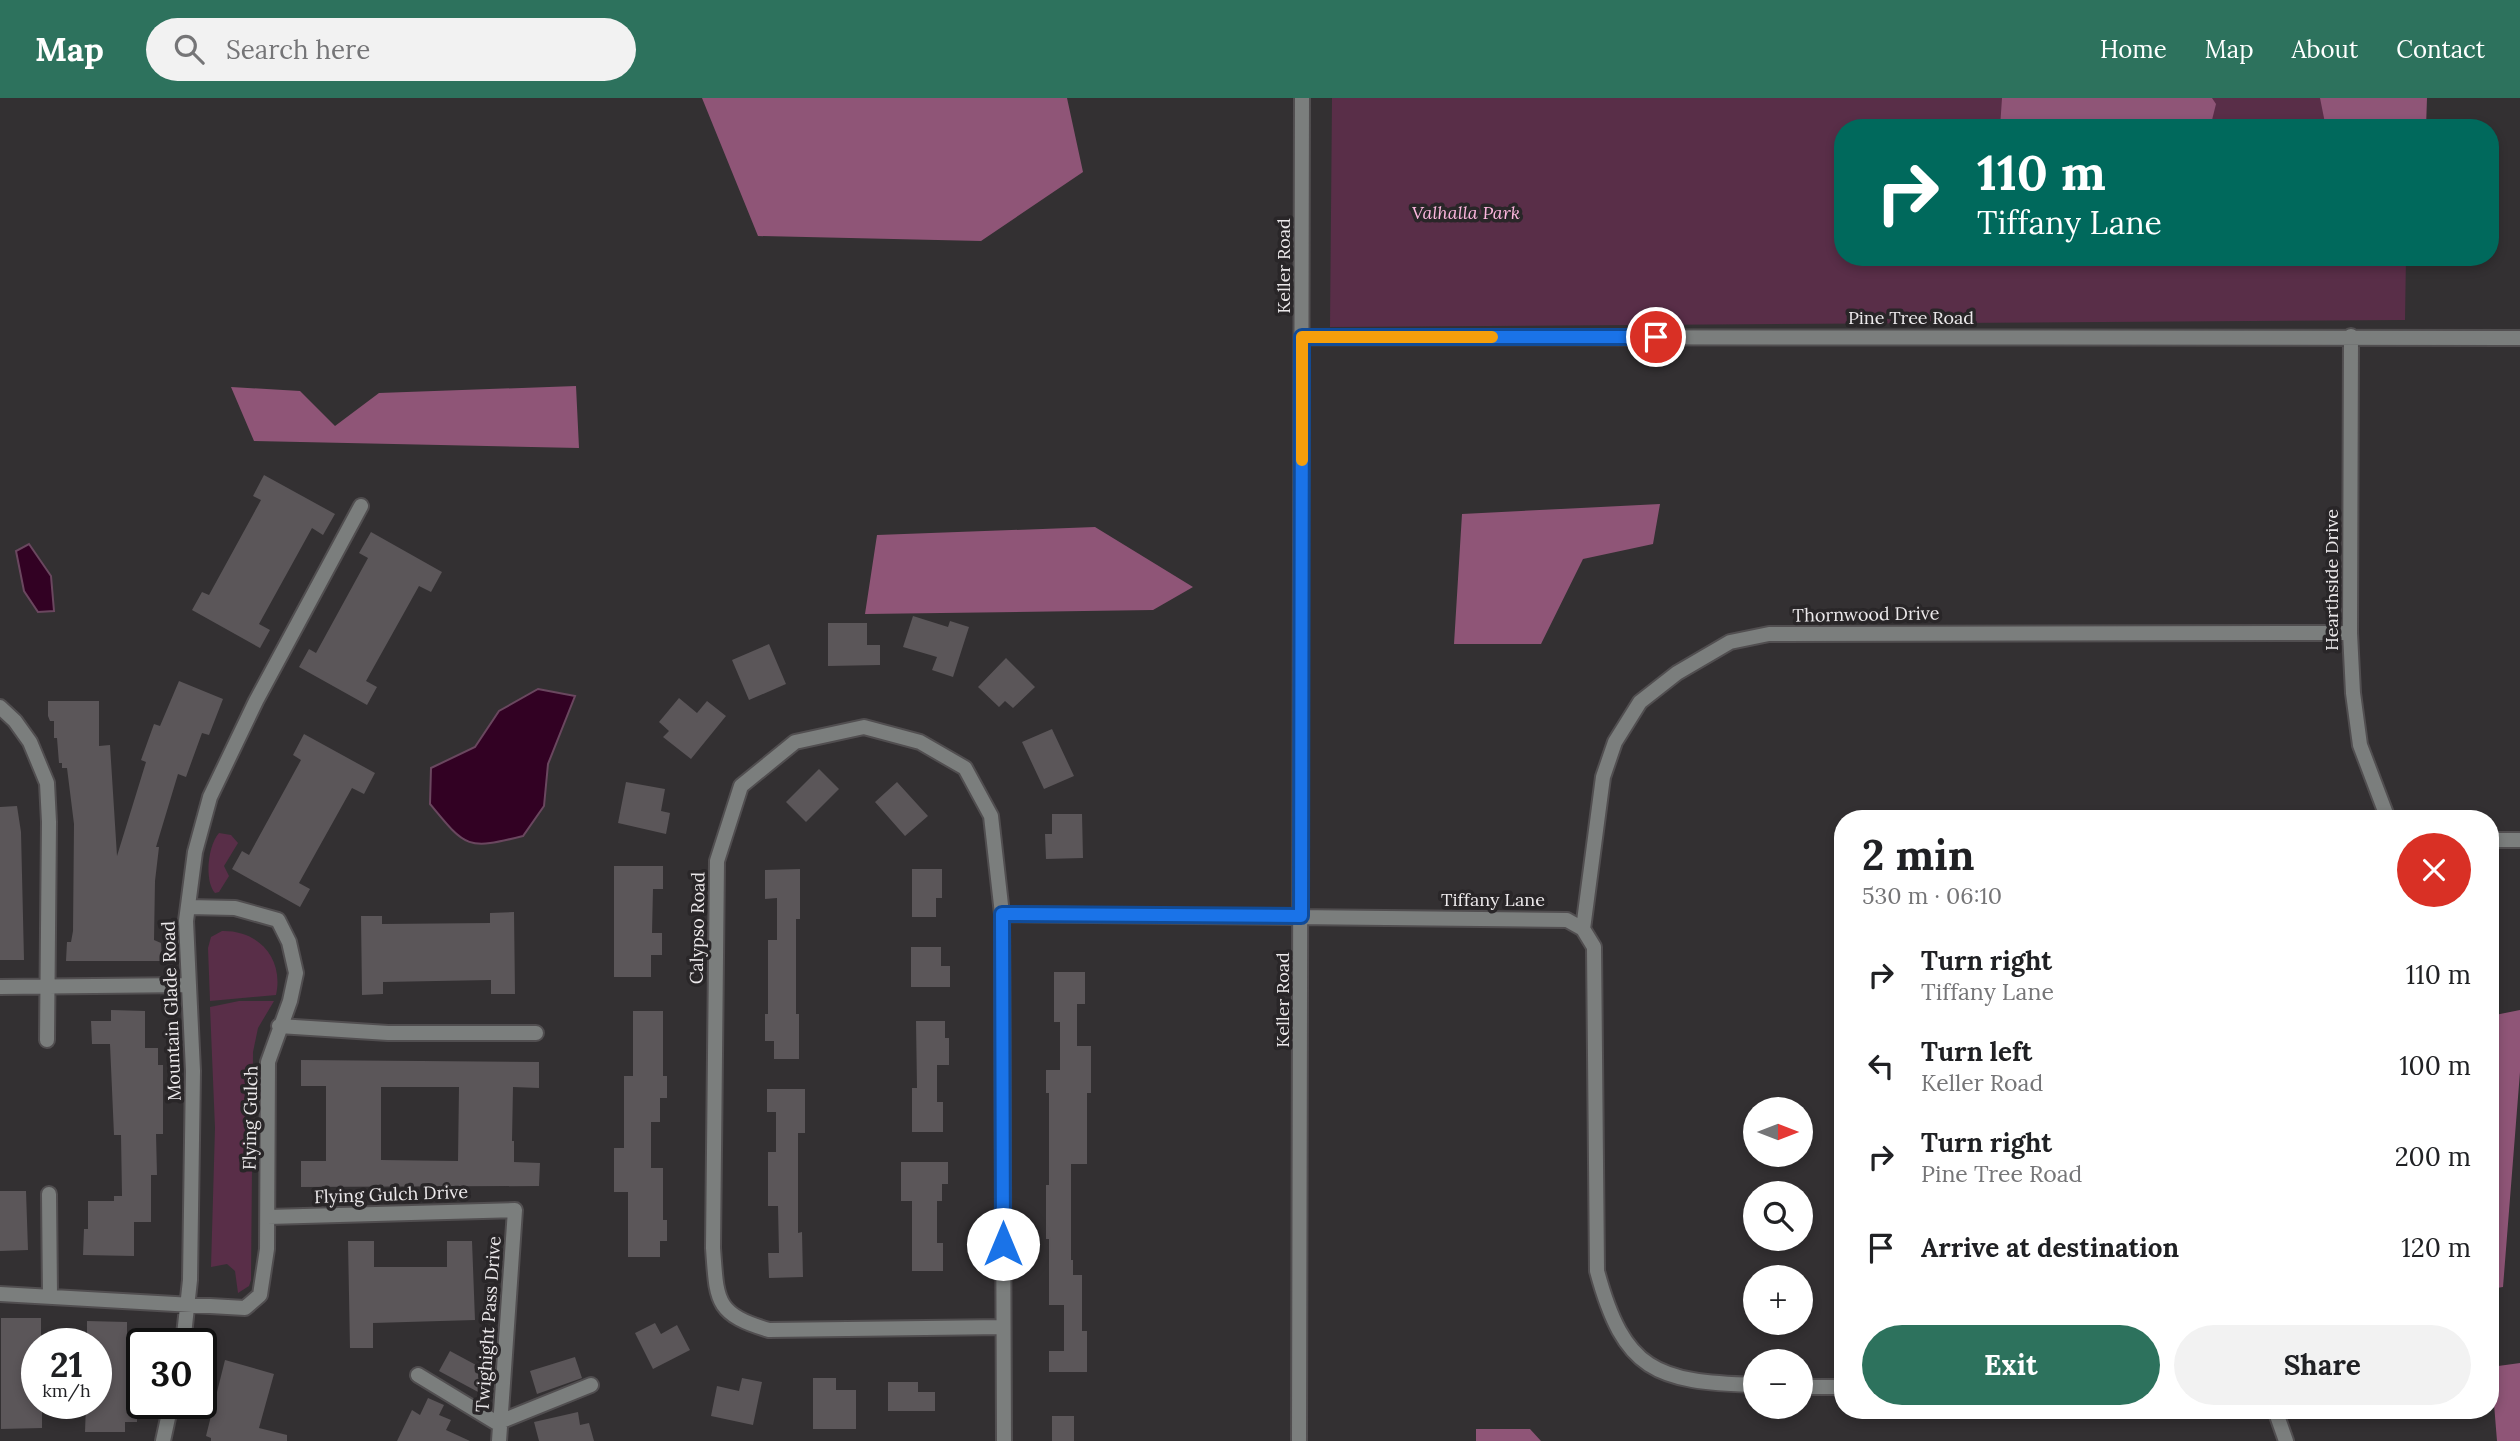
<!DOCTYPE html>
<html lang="en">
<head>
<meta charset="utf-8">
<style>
	:root { --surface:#fff; --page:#f2f2f2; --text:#202124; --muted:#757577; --accent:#2d725d }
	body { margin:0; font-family:Lora,serif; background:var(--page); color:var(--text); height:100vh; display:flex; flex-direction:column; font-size:26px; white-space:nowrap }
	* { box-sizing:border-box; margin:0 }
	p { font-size:23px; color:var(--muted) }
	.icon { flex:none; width:38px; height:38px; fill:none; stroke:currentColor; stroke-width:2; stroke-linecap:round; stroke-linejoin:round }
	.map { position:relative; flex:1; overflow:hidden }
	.panel { position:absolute; left:1834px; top:712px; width:665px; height:609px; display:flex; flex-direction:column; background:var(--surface); border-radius:28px; box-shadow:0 4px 10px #0003 }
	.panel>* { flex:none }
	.top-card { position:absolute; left:1834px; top:21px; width:665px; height:147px; border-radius:28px; box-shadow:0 4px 10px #0003; background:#00695c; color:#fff; overflow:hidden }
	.needle { width:46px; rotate:90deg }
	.buttons { position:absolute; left:1743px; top:999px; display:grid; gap:14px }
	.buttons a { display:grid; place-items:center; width:70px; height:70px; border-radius:50%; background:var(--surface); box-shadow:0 4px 10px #0003; font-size:35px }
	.speed { position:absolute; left:21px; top:1230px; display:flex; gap:14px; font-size:35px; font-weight:700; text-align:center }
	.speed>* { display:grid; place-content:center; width:91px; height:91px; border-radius:50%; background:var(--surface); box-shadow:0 4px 10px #0003; line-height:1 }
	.speed small { font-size:18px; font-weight:400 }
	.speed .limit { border:4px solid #111; border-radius:10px; background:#fff; color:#111 }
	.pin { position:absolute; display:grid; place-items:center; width:60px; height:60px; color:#fff; margin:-30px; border:4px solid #fff; border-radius:50%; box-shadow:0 2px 7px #0007 }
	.me { position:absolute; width:77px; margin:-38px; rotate:0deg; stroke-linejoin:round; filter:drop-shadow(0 0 5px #0008) }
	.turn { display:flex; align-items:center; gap:24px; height:147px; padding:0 28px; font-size:32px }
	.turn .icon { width:91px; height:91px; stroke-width:2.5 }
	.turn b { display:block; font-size:49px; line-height:60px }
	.round { display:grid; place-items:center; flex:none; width:74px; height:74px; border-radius:37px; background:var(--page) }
	.overview { display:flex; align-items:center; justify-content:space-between; height:119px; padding:0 28px }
	h1 { font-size:42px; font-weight:800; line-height:52px }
	.button { display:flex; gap:14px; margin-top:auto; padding:14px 28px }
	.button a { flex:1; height:80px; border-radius:42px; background:var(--accent); color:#fff; font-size:28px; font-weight:800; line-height:80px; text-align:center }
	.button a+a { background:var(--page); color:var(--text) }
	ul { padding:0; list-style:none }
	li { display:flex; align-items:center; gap:21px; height:91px; padding:0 28px }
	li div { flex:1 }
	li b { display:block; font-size:26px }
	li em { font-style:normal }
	header { display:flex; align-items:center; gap:42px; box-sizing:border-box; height:98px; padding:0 35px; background:var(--accent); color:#fff }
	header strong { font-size:33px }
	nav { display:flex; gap:38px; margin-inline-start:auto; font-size:24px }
	.search { width:490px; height:63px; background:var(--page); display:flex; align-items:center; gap:18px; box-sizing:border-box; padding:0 24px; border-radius:38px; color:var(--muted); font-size:26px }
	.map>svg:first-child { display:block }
</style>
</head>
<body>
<header>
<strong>Map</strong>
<div class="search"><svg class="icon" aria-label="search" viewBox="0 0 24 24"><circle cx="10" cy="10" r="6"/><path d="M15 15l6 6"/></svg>Search here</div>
<nav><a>Home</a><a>Map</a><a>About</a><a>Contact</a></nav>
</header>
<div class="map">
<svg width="2520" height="1343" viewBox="0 0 2520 1343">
	<rect width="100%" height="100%" fill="#333032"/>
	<path fill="#592e48" d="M1332 0H2410L2409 30H1843V159H2406L2405 222 1330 229Z
		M219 735 231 737 238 745 224 768 229 778 219 794 215 795C204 783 208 747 219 735Z
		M222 833C259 832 284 861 276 897L210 903 208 850 211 839Z
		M239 903H274L258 930 253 954 251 1182 249 1188 238 1195 235 1173 227 1166 211 1169 215 1030 210 909Z"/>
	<path fill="#8f5577" d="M702 0H1067L1083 74 981 143 758 138Z
		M2002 0H2212L2216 6 2210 30H2000Z
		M2320 0H2427L2426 30H2326Z
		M576 288 579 350 254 343 231 289 300 293 335 328 379 295Z
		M1660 406 1653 446 1583 461 1541 546H1454L1462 416Z
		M1095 429 1193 489 1153 512 865 516 877 437Z
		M2520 912V974L2503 1189 2490 1191V918Z
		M2520 1265V1343H2497L2491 1269Z
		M1476 1331H1530L1541 1343H1476Z"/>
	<path fill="#320123" stroke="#6a475f" stroke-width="2" d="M29 446 51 478 54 513 38 514 24 493 16 453Z
		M538 591 575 598 548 666 544 708 523 738C467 752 466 750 430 706L431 670 475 649 499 613Z"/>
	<path fill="#5b5659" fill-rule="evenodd" d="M264 377 335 416 323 437 312 430 259 526 270 532 260 550 192 512 202 494 209 497 261 402 253 398Z
		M371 434 442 474 431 494 419 488 366 583 377 589 367 607 299 569 309 551 316 555 368 460 359 455Z
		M913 518 948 529 950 523 969 529 953 579 932 572 937 559 903 549Z
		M828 525H867V547H880V567L828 568Z
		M769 546 786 586 749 602 732 562Z
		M1006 560 1035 589 1013 610 1005 603 999 609 978 589Z
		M179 583 223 601 209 637 202 635 186 679 178 676 156 749H159L155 783 154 842 161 845 162 863H66L67 844H71L73 833 74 726 67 670H62V665H59L57 640H54V623H50L48 618V603H99V648L110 647 117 758 146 664 141 662 154 626 160 628Z
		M679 600 697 615 707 603 726 618 691 661 663 639 669 633 659 624Z
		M1052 631 1074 678 1044 691 1022 644Z
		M304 636 375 675 364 696 352 690 299 785 310 791 300 809 232 771 242 753 249 757 301 662 293 657Z
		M819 671 839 691 806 724 786 704Z
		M626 684 665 691 661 713 670 715 666 736 618 725Z
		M897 684 928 718 905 738 875 704Z
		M17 708 21 734 24 862H0V709Z
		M1052 716H1082L1083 760 1046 761 1045 736H1052Z
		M614 768H663V791H653L652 835H662V857H651V879H614Z
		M800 771V821H796V916H799V961H774V943H765V916H768V842H777V800L765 801V772Z
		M912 771H942V800H936V819H912Z
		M514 814 515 896H491V882L383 884V896L362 897 361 818H382V826L490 825V815Z
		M911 849H941V868H950V889H911Z
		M1054 874H1085V906H1077V948H1091V995H1087V1066H1071V1162H1073V1177H1082V1233H1087V1274H1049V1253H1064V1207H1049V1141H1046V1087H1049V995H1046V972H1060V924H1054Z
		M111 912 145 913V950H158V967H163V1036H156L157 1077H151V1124H134V1158L83 1157 84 1131H88V1103H114V1098H122L121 1037H114L110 946H92L91 923H111Z
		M633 913H663V978H667V1000H660V1024H651V1070H663V1122H667V1143H660V1159H628V1094H614V1050H624V978H633Z
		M916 923H945V940H949V967H937V1004H943V1034H912V990H917Z
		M301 962 539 964V990L513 989 512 1043H514V1064L540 1065 539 1088 301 1089V1063H326V988H301ZM381 989H459L458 1063 381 1062Z
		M767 991H805V1035H798V1135L802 1134 803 1179 769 1180 768 1155H779L778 1108H768V1054H776V1014H767Z
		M901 1064H948V1086H942V1103H937V1145H943V1173H912V1103H901Z
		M0 1093H26L28 1152 0 1153Z
		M348 1143H374V1169H447V1143H472L475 1222 373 1225V1250H350Z
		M1 1220H41V1246H37V1306H42V1330L1 1331Z
		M87 1223 127 1224V1236H138L137 1324H125V1334H85L86 1306H96V1246H87Z
		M655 1225 661 1236 677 1227 690 1252 653 1271 635 1235Z
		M450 1253 491 1275 480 1295 439 1273Z
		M575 1259 582 1280 537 1296 530 1273Z
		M225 1262 274 1276 259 1330 287 1337V1343H211V1340L206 1338Z
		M742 1280 762 1284 753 1327 711 1318 717 1288 739 1293Z
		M813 1280H836V1292H856V1331H813Z
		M888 1284H918V1294H935V1313H888Z
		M428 1300 444 1307 439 1317 451 1322 446 1332 470 1343H397L412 1312 420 1317Z
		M578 1314 580 1327 589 1325 594 1343H539L534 1324Z
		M1052 1318H1074V1343H1052Z"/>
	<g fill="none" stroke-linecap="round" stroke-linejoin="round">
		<g stroke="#514e50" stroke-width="18">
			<path id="minor" d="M2351 238 2350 535 2353 595 2360 647 2388 721
				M1302 239 2520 240
				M0 609 15 623 30 644 47 685 49 724 47 942
				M2490 742H2520
				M1002 816 1567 822 1583 831 1594 849 1597 1173C1624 1273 1656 1284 1755 1287
				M1583 831 1603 679 1615 644 1640 604 1677 575 1730 544 1769 536 2350 535
				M0 889 189 887
				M279 928 388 935H536
				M49 1096 50 1198
				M268 1119 515 1112 499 1343
				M0 1196 245 1210 260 1197 267 1151 268 964 290 903 296 875 289 844 278 822 235 810 188 809
				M1003 1229 769 1232C714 1216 717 1202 713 1150L717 763 741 688 795 644 864 629 920 644 965 670 991 718 1002 816 1004 1343
				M183 1246 190 1182 193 973 186 823 195 754 210 699 256 603 361 408
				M418 1277 497 1325 591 1287
				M1801 1289H1843
				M2275 1312 2286 1343
				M163 1343 171 1306
				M1299 1343 1302 0"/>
		</g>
		<use href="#minor" stroke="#7b7e7d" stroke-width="14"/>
	</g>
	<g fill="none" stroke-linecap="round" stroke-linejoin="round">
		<g stroke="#114b97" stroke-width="18">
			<path id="route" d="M1003 1146 1002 816 1301 818 1302 239H1656"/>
		</g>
		<use href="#route" stroke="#1a73e8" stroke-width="12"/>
		<path stroke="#f59e0b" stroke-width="12" d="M1302 362V239H1492"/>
	</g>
	<g text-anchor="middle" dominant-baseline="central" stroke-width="7" stroke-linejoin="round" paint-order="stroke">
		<g font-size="18" font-style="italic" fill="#fcb6de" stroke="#292628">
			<text x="1466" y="114">Valhalla Park</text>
		</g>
		<g font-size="18" fill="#ece9eb" stroke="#292628">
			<text transform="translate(1283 168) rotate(-90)">Keller Road</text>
			<text x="1911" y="219">Pine Tree Road</text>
			<text transform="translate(2331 482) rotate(-90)">Hearthside Drive</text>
			<text transform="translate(1866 516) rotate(-1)">Thornwood Drive</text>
			<text x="1493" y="801">Tiffany Lane</text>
			<text transform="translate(697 830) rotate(-89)">Calypso Road</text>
			<text transform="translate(1282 902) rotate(-90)">Keller Road</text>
			<text transform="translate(171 913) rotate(-92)">Mountain Glade Road</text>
			<text transform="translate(250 1020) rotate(-89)">Flying Gulch</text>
			<text transform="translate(391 1096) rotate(-2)">Flying Gulch Drive</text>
			<text transform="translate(488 1226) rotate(-86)">Twighight Pass Drive</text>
		</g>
	</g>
</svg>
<div class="buttons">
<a><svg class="needle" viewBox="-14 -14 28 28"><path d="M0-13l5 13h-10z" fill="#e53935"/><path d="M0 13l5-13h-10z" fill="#757577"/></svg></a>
<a><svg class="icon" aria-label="search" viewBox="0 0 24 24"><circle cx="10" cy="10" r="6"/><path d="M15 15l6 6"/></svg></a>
<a>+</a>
<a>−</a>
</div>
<div class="speed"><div>21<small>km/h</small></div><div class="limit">30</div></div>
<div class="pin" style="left:1656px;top:239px;background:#d93025"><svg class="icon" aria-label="arrive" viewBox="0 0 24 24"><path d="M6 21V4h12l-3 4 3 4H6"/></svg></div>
<svg class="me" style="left:1003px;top:1146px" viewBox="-20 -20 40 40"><circle r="19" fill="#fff"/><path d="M0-13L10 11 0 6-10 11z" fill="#1a73e8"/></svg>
<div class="top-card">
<div class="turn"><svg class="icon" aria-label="right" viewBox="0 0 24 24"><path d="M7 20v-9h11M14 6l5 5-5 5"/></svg><div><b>110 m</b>Tiffany Lane</div></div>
</div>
<section class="panel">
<div class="overview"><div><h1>2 min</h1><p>530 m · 06:10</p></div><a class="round" style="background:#d93025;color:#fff"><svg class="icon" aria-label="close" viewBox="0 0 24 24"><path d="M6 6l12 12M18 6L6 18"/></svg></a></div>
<ul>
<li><svg class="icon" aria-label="right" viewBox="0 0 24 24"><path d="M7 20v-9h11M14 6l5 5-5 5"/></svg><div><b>Turn right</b><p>Tiffany Lane</p></div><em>110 m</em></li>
<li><svg class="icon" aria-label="left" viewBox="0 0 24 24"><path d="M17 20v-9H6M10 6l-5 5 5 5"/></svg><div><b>Turn left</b><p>Keller Road</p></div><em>100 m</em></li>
<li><svg class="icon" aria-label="right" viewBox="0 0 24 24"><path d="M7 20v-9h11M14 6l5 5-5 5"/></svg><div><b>Turn right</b><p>Pine Tree Road</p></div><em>200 m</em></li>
<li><svg class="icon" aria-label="arrive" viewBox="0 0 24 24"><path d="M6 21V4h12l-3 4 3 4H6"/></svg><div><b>Arrive at destination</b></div><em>120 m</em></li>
</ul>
<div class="button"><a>Exit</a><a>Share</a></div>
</section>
</div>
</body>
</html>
